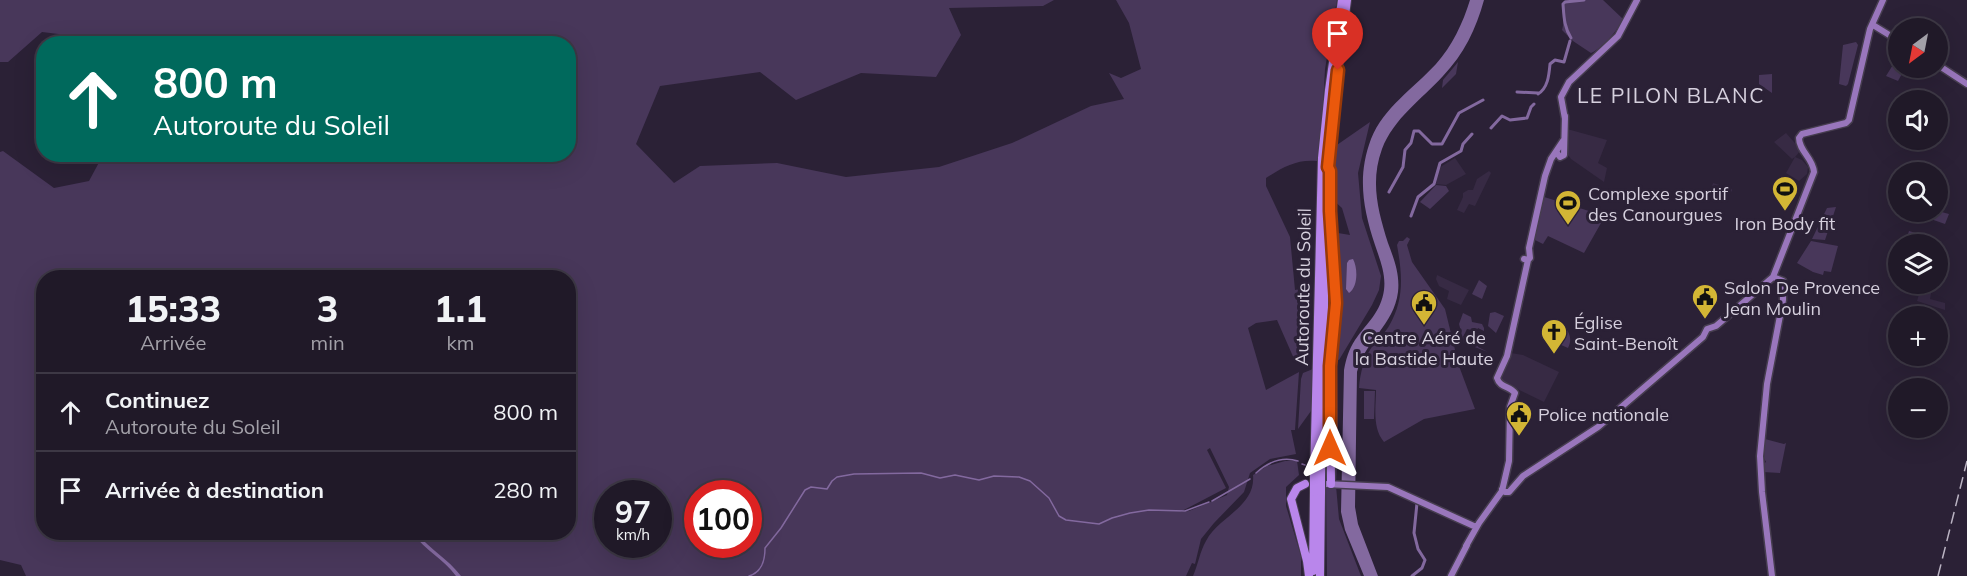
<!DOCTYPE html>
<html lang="fr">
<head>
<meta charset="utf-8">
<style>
	:root { --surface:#201928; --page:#2d2634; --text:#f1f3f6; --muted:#a2a0a8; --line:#3d3845 }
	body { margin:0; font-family:Mulish,sans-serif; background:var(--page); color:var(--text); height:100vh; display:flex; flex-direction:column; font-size:22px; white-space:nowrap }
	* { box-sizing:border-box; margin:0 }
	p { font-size:20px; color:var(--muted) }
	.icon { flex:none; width:33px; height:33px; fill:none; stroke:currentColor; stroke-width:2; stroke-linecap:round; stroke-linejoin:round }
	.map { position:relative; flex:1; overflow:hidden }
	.drawer { position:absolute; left:36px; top:270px; width:540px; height:270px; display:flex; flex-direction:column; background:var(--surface); border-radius:24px; box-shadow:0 6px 24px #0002,0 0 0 2px var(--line) }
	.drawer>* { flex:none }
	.top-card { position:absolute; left:36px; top:36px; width:540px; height:126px; border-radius:24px; box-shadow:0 6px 24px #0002,0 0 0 2px var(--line); background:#00695c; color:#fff; overflow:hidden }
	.needle { width:39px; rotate:212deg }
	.controls { position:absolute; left:1888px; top:18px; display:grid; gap:12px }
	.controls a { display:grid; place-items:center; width:60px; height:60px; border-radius:50%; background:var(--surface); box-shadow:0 6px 24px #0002,0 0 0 2px var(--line); font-size:30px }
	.speed { position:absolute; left:594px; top:480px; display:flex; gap:12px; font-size:30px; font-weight:700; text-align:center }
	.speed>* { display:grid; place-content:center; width:78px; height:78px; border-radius:50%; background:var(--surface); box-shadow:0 6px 24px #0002,0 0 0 2px var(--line); line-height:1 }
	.speed small { font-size:15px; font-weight:400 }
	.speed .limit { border:9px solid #d22; background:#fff; color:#111 }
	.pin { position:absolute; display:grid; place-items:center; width:51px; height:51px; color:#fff; margin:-62px -26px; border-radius:50% 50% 50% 0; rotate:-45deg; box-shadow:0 0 6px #0007 }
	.pin .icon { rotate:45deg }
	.me { position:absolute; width:66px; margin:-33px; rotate:0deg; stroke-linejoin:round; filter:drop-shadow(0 0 4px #0008) }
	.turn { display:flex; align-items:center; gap:21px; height:126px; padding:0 18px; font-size:27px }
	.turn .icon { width:78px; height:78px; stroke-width:2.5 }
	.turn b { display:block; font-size:42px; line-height:51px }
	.eta { display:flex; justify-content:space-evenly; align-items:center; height:102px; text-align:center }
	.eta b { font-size:36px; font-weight:800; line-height:42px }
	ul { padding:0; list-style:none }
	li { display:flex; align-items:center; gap:18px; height:78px; padding:0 18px; border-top:2px solid var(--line) }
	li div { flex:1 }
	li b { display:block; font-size:22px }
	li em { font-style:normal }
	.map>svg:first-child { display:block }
</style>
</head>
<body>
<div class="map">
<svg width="1967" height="576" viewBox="0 0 1967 576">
	<rect width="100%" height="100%" fill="#2b2136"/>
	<path fill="#372a44" d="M1567 129 1607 140 1598 163 1607 168 1604 182 1571 159 1566 152Z
		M1786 133 1801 150 1795 157 1802 160 1808 167 1807 174 1799 181 1786 173 1795 157 1792 159 1774 142Z
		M1455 158 1466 174 1446 185 1436 184 1437 171 1442 166Z
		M1489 171 1491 173 1475 206 1469 204 1464 213 1457 210 1463 197V193L1468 190H1473L1477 179Z
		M1713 183 1732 189V191L1721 200 1709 196Z
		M1437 275 1469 290 1461 305 1447 299 1449 291 1439 286 1436 279Z
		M1922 284 1932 288 1930 299 1945 303V310L1917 301Z
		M1511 353 1523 355 1559 372 1544 402 1511 386 1510 384 1502 383 1499 378Z"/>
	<path fill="#48375a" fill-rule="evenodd" d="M0 0H1054L1043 6 949 8 961 35 936 77 861 73 796 100 760 72 660 86 636 144 674 183 700 166 777 163 846 177 939 167 1012 143 1091 106 1124 99 1109 73 1121 78 1141 69 1129 23 1116 0H1337L1325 69 1321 144 1317 161C1297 159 1283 167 1266 178V186L1290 237 1295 290 1310 287 1308 349 1295 361 1277 320 1256 323 1248 328 1266 390 1299 372 1295 430H1291L1296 454 1270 459 1250 473 1244 492 1214 523 1201 539 1195 564 1192 563 1186 576H26L21 565 0 560V152L3 151 54 188 89 181 103 155 568 154V44H98L83 37 42 32 8 62H0ZM44 278H568V532H44ZM1210 448 1229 487 1227 495 1189 511 1180 512 1226 488 1207 450ZM608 494H658V544H608ZM698 494H748V544H698Z
		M1565 0H1603L1623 19C1617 31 1603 48 1591 53L1573 41 1562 30C1565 21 1561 10 1565 0Z
		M1856 42 1858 45 1848 84 1846 86 1839 84 1843 45Z
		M1899 55V68H1905L1898 81 1886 76Z
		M1458 62 1456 74 1442 88 1443 80Z
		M1772 74V93L1759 84V75Z
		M1370 122 1358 173 1362 218 1381 276 1379 290 1372 305 1339 360 1328 358 1329 255 1338 233 1350 235 1342 208 1332 199 1334 147Z
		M1436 185 1446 186 1449 191 1430 209 1420 202Z
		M1541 196 1605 216 1584 253 1548 236 1543 244 1533 239Z
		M1836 207 1825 240 1812 239 1827 208Z
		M1938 211 1949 214 1945 224 1925 217 1927 212Z
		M1909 231 1926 236 1924 244H1905Z
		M1407 237 1410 239 1407 245 1412 262 1445 309 1459 366 1475 409 1424 419 1384 442C1372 428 1376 407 1376 390L1359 388C1360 373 1364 357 1374 344 1378 338 1385 333 1389 326 1405 299 1402 273 1397 245L1399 241H1403Z
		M1811 241 1838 246 1831 272 1824 271 1823 275 1813 272 1797 263Z
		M1479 280 1487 286 1482 299 1472 294Z
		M1495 312 1504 316 1496 333 1488 326 1490 313Z
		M1463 313 1471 317 1472 322 1482 324 1484 328V331L1478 328 1476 331 1467 329 1463 337 1469 339 1473 333 1478 347 1488 352 1464 343 1459 324Z
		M1557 319C1567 328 1574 336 1568 348L1559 344 1557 346 1543 340V333Z
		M1327 364H1337L1338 445 1336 483H1326Z
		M1313 369 1311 411 1298 429 1301 379 1303 373Z
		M1364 391H1375L1374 419H1364Z
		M1765 439 1784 444 1786 443 1780 473 1763 472V464L1766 462 1764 458Z
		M1285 461H1297L1299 475 1286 487V506L1301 556V576H1193C1198 565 1200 551 1206 541 1219 516 1256 507 1253 475L1267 466Z
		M1326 485 1336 486 1339 519 1361 576H1327Z"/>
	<path fill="#83699f" d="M1470 0H1484C1476 29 1464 54 1443 76 1421 100 1394 118 1382 149 1370 182 1378 211 1388 243 1394 259 1400 274 1398 292 1394 325 1365 340 1357 372L1355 507 1358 524 1378 576H1364L1345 530 1341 512 1344 370C1346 359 1349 349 1355 340 1367 323 1381 312 1384 290 1386 274 1380 260 1375 245 1363 209 1357 176 1371 139 1384 107 1413 89 1436 64 1452 46 1463 23 1470 0Z
		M1353 259C1358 268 1358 287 1349 293L1346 289 1347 263 1349 260Z
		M413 533H416C430 549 448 559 461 576H456C443 558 425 551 413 533Z"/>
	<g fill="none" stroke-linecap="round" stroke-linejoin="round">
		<path stroke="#83699f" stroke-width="1.5" d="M1302 464 1305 465
			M1256 473C1267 463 1282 456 1298 461
			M1212 501 1250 479
			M749 576C762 572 765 561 765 548L781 528 805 490 811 487 827 489 832 481 837 477 854 474 921 473 940 478 955 475 979 480 994 476 1019 477 1030 481 1049 498 1059 516 1066 520 1099 524 1112 518 1130 513 1149 510 1185 511 1209 502"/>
		<path stroke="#83699f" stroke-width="3" d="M1571 38C1564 27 1564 17 1563 4L1565 2 1584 0
			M1517 92 1538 93
			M1538 94C1548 88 1549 75 1550 64L1555 60 1564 62 1570 41
			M1491 128 1502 116 1510 120 1527 118 1531 107 1534 104
			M1389 192 1403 167 1405 150 1411 143 1414 131H1419L1432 144H1442L1459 113 1483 100
			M1411 216 1418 197 1434 184 1440 163 1461 151 1463 144 1472 134
			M1412 576 1422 568 1425 560 1418 549 1414 533 1417 503"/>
		<g stroke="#463d4f" stroke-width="9">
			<path id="major" d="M1873 25 1899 41
				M1938 65 1967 84
				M1565 119 1561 97 1569 82 1618 36 1637 0
				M1557 153 1560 157 1564 155 1565 116
				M1524 259 1528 260 1530 258 1529 248 1545 176 1551 159 1563 141
				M1773 277 1814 172C1813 158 1799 151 1799 138L1802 134 1846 123 1849 120 1870 29 1883 0
				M1325 484 1388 487 1476 527
				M1502 489 1505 492H1509L1523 476 1598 427 1703 337 1707 329 1716 326 1773 277
				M1466 546 1479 523 1502 491 1509 461 1510 407 1515 393C1510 386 1500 388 1497 378L1507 356 1528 260
				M1451 576 1467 545
				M1772 576 1762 492 1760 456 1767 384 1783 300V281L1773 277"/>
		</g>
		<g stroke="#463d4f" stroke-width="10">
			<path id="highway" d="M1330 216 1336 303 1330 366 1331 484
				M1314 477 1322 158 1329 90 1342 0
				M1321 477 1326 191 1336 87 1347 0
				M1305 484 1297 488 1291 499 1307 561 1309 576
				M1313 571 1314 492
				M1320 576 1321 492"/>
		</g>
		<use href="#major" stroke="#9976bc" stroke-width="6"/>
		<use href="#highway" stroke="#b986eb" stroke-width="8"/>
		<path stroke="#bbb4c3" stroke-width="1.5" stroke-dasharray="12 6" stroke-linecap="butt" d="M1938 576 1967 461"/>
		<g stroke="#463d4f" stroke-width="10" stroke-linecap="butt">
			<path id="highway-bridge" d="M1314 477V492
				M1321 492V477"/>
		</g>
		<use href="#highway-bridge" stroke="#b986eb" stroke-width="8"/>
	</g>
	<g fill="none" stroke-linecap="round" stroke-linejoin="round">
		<g stroke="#983908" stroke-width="15">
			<path id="route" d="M1330 448V366L1336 303 1330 211V171L1328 167 1338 70"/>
		</g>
		<use href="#route" stroke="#ea580c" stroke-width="10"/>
	</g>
	<defs>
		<g id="stadium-pin" transform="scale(1.35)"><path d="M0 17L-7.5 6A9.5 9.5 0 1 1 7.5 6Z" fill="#d3b635" stroke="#2b2136"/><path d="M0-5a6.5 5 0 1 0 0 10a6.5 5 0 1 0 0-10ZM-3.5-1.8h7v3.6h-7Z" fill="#111"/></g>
		<g id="civic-pin" transform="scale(1.35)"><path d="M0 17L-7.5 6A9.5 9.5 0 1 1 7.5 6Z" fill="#d3b635" stroke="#2b2136"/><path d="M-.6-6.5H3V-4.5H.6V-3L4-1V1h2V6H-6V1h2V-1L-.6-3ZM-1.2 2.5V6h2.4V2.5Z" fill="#111"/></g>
		<g id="church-pin" transform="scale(1.35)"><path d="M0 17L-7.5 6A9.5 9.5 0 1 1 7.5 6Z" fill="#d3b635" stroke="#2b2136"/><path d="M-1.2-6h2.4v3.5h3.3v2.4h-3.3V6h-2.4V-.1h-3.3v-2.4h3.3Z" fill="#111"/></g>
	</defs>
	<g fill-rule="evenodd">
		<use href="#stadium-pin" x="1785" y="189"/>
		<use href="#stadium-pin" x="1568" y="203"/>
		<use href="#civic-pin" x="1705" y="297"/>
		<use href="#civic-pin" x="1424" y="303"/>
		<use href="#church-pin" x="1554" y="332"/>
		<use href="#civic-pin" x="1519" y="414"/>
	</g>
	<g text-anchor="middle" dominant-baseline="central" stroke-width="6" stroke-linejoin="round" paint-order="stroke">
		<g font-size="18" fill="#d6d0de" stroke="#2b2136" text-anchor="start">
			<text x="1588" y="193">Complexe sportif<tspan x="1588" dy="21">des Canourgues</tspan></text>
			<text x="1785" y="223" text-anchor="middle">Iron Body fit</text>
			<text x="1724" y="287">Salon De Provence<tspan x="1724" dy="21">Jean Moulin</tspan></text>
			<text x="1574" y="322">Église<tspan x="1574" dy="21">Saint-Benoît</tspan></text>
			<text x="1424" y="337" text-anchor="middle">Centre Aéré de<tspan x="1424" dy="21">la Bastide Haute</tspan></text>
			<text x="1538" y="414">Police nationale</text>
		</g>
		<g font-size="18" fill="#d6d0de" stroke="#2b2136">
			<text transform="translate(1303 287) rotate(-89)">Autoroute du Soleil</text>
		</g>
		<g font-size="21" letter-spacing="1.5" fill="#d6d0de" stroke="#2b2136">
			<text x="1671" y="95">LE PILON BLANC</text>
		</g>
	</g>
</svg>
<div class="controls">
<a><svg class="needle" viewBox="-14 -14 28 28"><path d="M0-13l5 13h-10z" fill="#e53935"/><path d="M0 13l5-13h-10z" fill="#a2a0a8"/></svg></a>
<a><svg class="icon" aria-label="sound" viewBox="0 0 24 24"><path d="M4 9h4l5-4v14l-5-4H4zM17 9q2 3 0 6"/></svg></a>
<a><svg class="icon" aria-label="search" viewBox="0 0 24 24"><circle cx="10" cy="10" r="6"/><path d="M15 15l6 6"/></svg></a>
<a><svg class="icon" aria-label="layers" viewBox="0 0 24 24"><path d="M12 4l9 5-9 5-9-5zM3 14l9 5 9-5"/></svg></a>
<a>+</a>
<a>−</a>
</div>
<div class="speed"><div>97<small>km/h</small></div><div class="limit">100</div></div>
<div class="pin" style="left:1338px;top:70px;background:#d93025"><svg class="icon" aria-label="arrive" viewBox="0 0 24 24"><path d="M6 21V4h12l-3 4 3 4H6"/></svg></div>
<svg class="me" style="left:1330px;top:448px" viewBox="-20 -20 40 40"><path d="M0-17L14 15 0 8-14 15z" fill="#ea580c" stroke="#fff" stroke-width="4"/></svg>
<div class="top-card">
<div class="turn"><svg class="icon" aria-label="ahead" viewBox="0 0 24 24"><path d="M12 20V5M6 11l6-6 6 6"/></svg><div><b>800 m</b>Autoroute du Soleil</div></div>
</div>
<section class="drawer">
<div class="eta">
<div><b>15:33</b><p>Arrivée</p></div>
<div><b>3</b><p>min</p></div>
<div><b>1.1</b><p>km</p></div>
</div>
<ul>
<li><svg class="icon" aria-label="ahead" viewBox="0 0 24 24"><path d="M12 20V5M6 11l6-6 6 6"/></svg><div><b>Continuez</b><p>Autoroute du Soleil</p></div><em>800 m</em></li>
<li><svg class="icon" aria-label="arrive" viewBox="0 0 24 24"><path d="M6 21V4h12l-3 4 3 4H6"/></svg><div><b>Arrivée à destination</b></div><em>280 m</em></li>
</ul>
</section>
</div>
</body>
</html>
